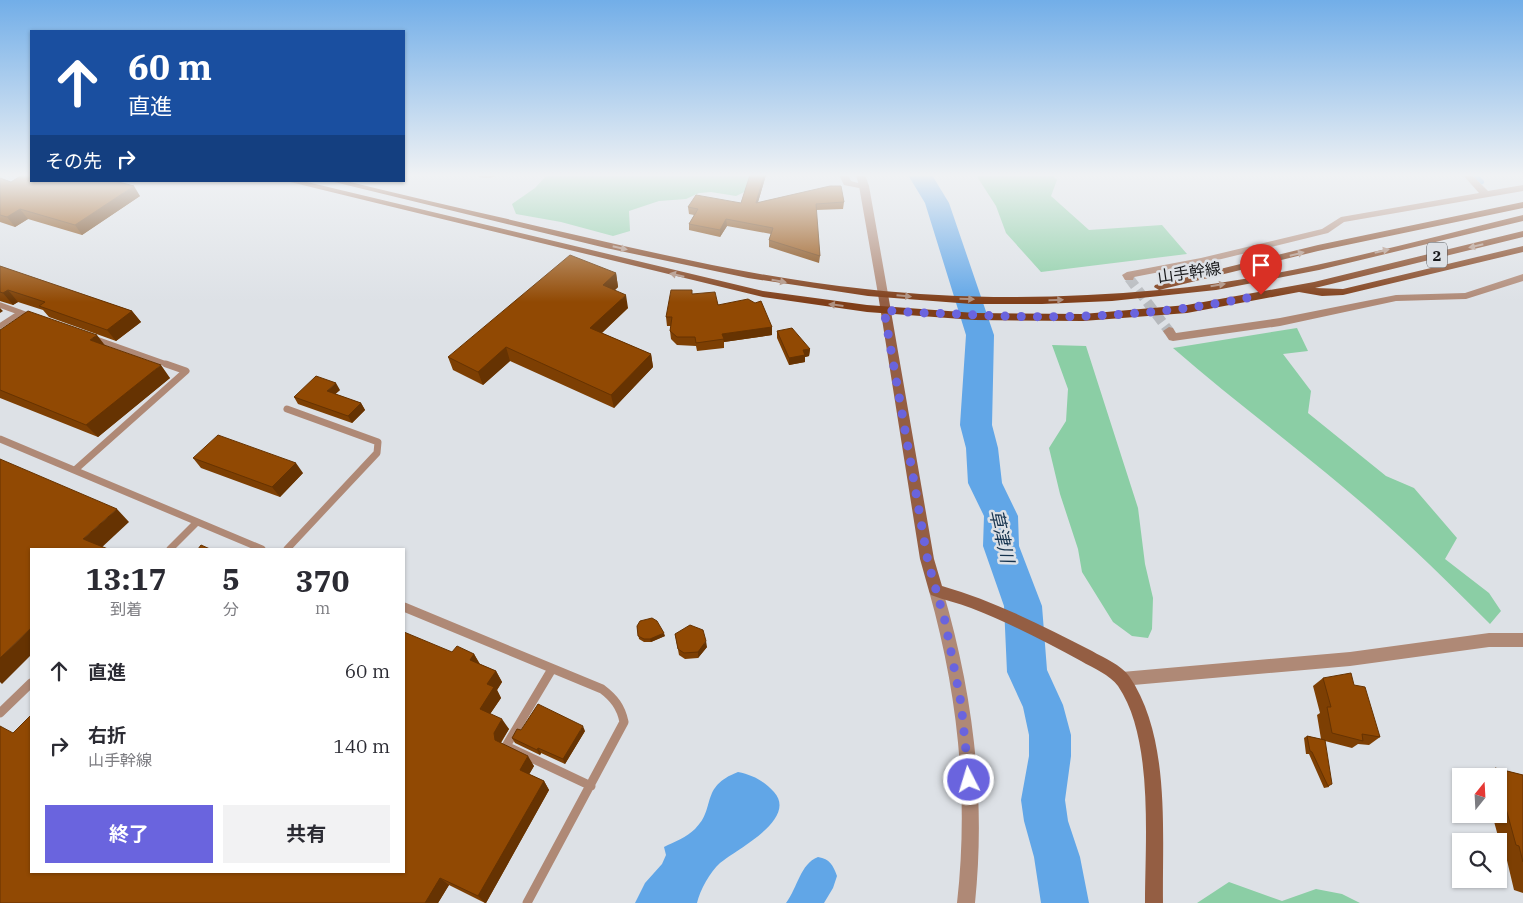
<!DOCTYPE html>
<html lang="ja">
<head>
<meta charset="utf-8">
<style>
	:root { --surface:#fff; --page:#f2f2f3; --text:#2b2b33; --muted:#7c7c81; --accent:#6a64de }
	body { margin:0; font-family:"IBM Plex Serif","Noto Sans JP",serif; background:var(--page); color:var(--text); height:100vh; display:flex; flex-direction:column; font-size:19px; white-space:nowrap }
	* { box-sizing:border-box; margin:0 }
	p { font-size:16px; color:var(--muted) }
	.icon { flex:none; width:28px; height:28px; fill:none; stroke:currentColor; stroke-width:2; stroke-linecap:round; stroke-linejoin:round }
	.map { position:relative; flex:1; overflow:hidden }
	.details { position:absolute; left:30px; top:548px; width:375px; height:325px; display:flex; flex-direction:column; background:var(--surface); border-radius:0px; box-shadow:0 1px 4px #0004 }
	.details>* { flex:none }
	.top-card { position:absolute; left:30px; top:30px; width:375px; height:152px; border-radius:0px; box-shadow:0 1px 4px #0004; background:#1a4fa0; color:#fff; overflow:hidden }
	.needle { width:32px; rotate:18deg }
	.controls { position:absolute; left:1452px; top:768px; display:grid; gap:10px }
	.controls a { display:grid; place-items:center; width:55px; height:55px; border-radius:0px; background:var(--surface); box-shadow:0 1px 4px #0004; font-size:25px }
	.pin { position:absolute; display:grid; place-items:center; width:42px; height:42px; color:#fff; margin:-51px -21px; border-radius:50% 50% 50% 0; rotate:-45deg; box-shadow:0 0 5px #0007 }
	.pin .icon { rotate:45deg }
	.me { position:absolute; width:55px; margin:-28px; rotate:355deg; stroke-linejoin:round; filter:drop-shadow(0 0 4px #0008) }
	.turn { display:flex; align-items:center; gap:18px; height:105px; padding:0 15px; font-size:22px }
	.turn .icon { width:65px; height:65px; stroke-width:2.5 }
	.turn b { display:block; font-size:35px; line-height:42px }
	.then { display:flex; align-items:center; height:48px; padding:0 15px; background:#0003; gap:10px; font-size:19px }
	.eta { display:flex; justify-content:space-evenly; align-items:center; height:85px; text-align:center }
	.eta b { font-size:30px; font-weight:700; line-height:35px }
	.button { display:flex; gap:10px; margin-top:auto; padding:10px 15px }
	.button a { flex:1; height:58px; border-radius:0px; background:var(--accent); color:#fff; font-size:20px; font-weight:700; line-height:58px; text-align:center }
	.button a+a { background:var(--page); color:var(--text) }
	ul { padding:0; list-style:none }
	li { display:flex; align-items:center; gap:15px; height:75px; padding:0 15px }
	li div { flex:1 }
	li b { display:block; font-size:19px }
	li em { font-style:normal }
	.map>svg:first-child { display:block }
</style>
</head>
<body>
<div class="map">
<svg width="1523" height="903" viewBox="0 0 1523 903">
	<rect width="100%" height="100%" fill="#dde1e6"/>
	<path fill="#8bcea5" d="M547 175H749L759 185 736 196 711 192 699 193 686 199 659 201 629 211 630 231 613 236 561 222 516 214 512 204 535 188Z
		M976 175H1053L1057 180 1051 196 1089 230 1162 225 1187 254 1041 272 1006 233 996 206Z
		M1297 328 1308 351 1283 354 1311 391 1308 413 1386 476 1414 488 1457 538 1445 559 1489 593 1501 611 1490 624C1443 577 1395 530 1343 487 1287 440 1228 396 1173 348Z
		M1052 345 1086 346 1138 508 1145 564 1153 598 1152 629 1148 638 1132 636 1113 622 1082 572 1078 549 1060 494 1049 448 1066 421 1068 389Z
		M1229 882 1282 901 1316 889 1342 894 1360 903H1197Z"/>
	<path fill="#61a6e7" d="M738 772C753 775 764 781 774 792 798 819 737 849 720 863 710 872 700 890 697 903H635L645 883 662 864 666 855 664 847C674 842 687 837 695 829 717 808 699 787 738 772Z
		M818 857C830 859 833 865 837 876L833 888 824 903H786C798 887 800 864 818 857Z"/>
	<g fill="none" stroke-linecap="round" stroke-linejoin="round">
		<path stroke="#61a6e7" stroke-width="4.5" d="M1475 175 1482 182"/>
		<path fill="#61a6e7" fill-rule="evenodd" d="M908 175H932L949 203 994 335 992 425 998 448 1002 483 1018 516 1019 546 1042 606 1047 670 1063 705 1071 735V756L1065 800 1068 821 1080 857 1089 903H1041L1034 857 1024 821 1021 800 1029 756V735L1023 707 1007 672 1004 606 983 546 984 516 968 483 966 448 960 425 966 335 925 203Z"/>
		<path stroke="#b6b9bd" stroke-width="10" stroke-dasharray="10 5" stroke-linecap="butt" d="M1129 278 1169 331"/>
		<path stroke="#af8976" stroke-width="5.5" d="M0 305 33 317
			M0 326 20 313
			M93 338 169 365"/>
		<path stroke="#af8976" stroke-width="7" d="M287 409 378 442 377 453 287 549
			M0 439 262 549
			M76 469 186 371 166 364
			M170 549 197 522"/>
		<path stroke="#af8976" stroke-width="9" d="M404 607 602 689C614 698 621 707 624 722L527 903
			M552 669 506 746 591 786
			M0 713 31 683"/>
		<path fill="#af8976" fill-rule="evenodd" d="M476 175H497C493 179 480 179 476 175Z
			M839 175H848L851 181 869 186 864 189 844 185Z
			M1463 175H1472L1488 191 1523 185V191L1344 222 1328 233 1201 264 1134 277 1133 280H1125L1122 275 1127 272 1201 258 1322 229 1341 217 1479 193Z
			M1523 274V281L1466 299 1396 301 1280 326 1173 341 1169 340 1163 331 1169 327 1173 328 1176 333 1280 318 1396 295 1465 293Z
			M1489 633H1523V647H1489L1350 666 1122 686 1117 684 1114 679 1117 674 1122 672 1350 652Z"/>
		<path fill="#af8976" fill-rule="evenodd" d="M856 175H865L869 186 888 294 883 297 878 294 859 186Z
			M936 585 941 587 943 591C973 693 986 797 975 903H957C969 797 958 694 929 591L931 587Z"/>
		<path fill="#945e43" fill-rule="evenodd" d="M883 291 888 294 934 559 942 586C994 601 1044 626 1092 651 1104 658 1121 665 1129 676 1171 737 1162 833 1163 903H1145C1145 842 1154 738 1118 686 1110 675 1093 668 1081 661 1045 641 1009 623 971 608 958 603 944 600 931 595L929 591 920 559 878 294Z"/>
		<path fill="#7f3e19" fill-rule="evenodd" d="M286 181H303L763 291 867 305 975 313 1083 314 1187 305 1314 282 1523 231V237L1315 288 1343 289 1523 246V252L1343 295 1322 296 1299 292 1187 313 1083 321 975 320 867 312 763 297Z
			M330 181H346C423 200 500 217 576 235 672 257 768 279 865 289 963 300 1061 299 1159 290L1154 287 1155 285 1318 245 1523 202V208L1318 251 1159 290C1282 279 1403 244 1523 215V221L1319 270 1216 290 1112 301 1042 304H972L868 296 748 278 606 248Z"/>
	</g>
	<path fill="#7d3f03" d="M750 175H766L758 202H844L843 209 816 210 820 256 819 263 769 247V240L771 234 727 226 720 237 689 230V224L694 215 689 214 688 207 741 203Z
		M0 178 11 182 140 196 82 235 28 219 15 227 0 222Z
		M0 266 132 311 141 322 116 341 49 317 43 310 18 302 13 305 0 301Z
		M616 273 618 287 615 290 628 308 602 333 651 354 653 367 614 408 510 361 483 385 453 370 448 357Z
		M693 294 772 327V335L724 342V348L697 351 696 346 677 345 671 339 670 331 671 326H667L666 317Z
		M0 330 104 345 170 378 98 437 0 398Z
		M777 331 810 349 809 356 805 357V362L789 365 777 338Z
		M340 390 335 394 361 403 365 410 352 423 298 404 294 397Z
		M193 458 303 473 280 497 201 468Z
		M637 626 665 636 651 642H644L639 639Z
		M675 634 707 647 698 658 685 659 679 655Z
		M452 652 474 654 480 664 496 671 502 682 497 690 501 698 490 714 509 729 501 743 534 766 529 774 544 781 549 790 486 903H485L449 885 438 903H0L13 733Z
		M1323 678 1354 685 1380 737 1369 745 1358 744 1352 748 1325 741 1329 787 1324 788 1309 754H1306L1304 738 1307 736 1321 739 1317 715 1320 713 1313 686Z
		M521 730 585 731 565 764 541 753 540 755 515 743 512 738Z
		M1495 768 1523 775V893L1514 890 1505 852 1502 851 1492 814H1499V776H1483L1482 774Z"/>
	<path fill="#663302" d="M764 175H766L756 209V203Z
		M134 186 140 196 82 235 75 225Z
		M20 209 28 219 15 227 7 217Z
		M726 219 727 226 720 237V230Z
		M616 273 618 287 605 299 603 285Z
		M8 290 18 302 13 305 3 293Z
		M626 295 628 308 593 341 590 328Z
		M0 308 3 311 0 313Z
		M132 311 141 322 116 341 107 330Z
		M772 327V335L724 342 722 334Z
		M97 335 107 348 90 340Z
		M506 347 510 361 483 385 478 372Z
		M810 349 809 356 805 357V362L789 365V358L803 350Z
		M651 354 653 367 614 408 611 395Z
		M161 365 170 378 98 437 86 425Z
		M336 383 340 390 331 398 327 391Z
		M361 403 365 410 352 423 348 416Z
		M296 463 303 473 280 497 272 487Z
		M117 509 129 522 100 549 83 539Z
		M31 628V655L2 684 0 682V658Z
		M664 633 665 636 651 642 650 639Z
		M706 641 707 647 698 658V652Z
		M474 654 480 665 470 660Z
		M496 671 502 682 497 690 501 698 486 720 480 709 487 684Z
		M502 719 509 729 500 743 495 740 494 733Z
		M583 726 585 731 565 764 563 759Z
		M538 748 541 753 540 755 537 750Z
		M528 756 534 766 526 780 520 770Z
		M544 781 549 790 486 903H485L478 896Z
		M440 878 449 885 438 903H425Z"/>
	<path fill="#914903" stroke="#663302" d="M22 175H31V181H115L134 186 75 225 20 209 7 217 0 215V178L11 182Z
		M750 175H764L756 203 830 186H841L844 202 816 204 820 256 769 240 773 228 726 219 720 230 689 224 698 209 688 207 696 195 741 203Z
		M570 255 616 273 603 285 626 295 590 328 651 354 611 395 506 347 478 372 448 357Z
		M0 266 132 311 107 330 39 306 45 302 8 290 3 293 0 292Z
		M671 290H692V294L715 292 718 305 748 299 755 303 761 301 772 327 722 334 724 339 696 343 695 337H677L670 331 672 317H666Z
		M28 311 97 335 90 340 161 365 86 425 0 390V330Z
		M792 328 810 349 803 350 805 355 789 358 777 331Z
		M316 376 336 383 327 391 361 403 348 416 294 397Z
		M218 435 296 463 272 487 193 458Z
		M0 459 117 509 83 539 108 549H31V628L0 658Z
		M201 545 210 549H198Z
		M652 618 657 621 664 633 650 639H644L638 636 637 626 640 621Z
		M690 625 703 630 706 641 698 652 684 653 678 649 675 634Z
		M404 632 452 652 457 646 474 654 470 660 496 671 487 684 494 687 480 709 502 719 494 733 495 740 528 756 520 770 544 781 478 896 440 878 425 903H0V726L13 733 31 715V871H404Z
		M1351 673 1354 685 1365 687 1380 737 1362 734 1363 741 1332 733 1327 707H1331L1323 678Z
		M538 704 583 726 563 759 538 748 537 750 512 738 517 729 521 730Z
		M1307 736 1325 740 1332 784 1328 786 1312 752 1310 751Z
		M1495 768 1523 775V862L1519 846 1516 845 1499 783V776H1497Z"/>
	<defs><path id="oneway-solid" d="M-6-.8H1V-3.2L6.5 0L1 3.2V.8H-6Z" transform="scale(1.25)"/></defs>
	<g fill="#ae9080">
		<use href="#oneway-solid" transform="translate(1476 246) rotate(167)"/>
		<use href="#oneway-solid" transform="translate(620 248) rotate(13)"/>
		<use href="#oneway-solid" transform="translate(1382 251) rotate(-13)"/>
		<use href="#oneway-solid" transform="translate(1297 254) rotate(-14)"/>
		<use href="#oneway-solid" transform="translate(677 275) rotate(-167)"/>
		<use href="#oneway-solid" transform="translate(779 281) rotate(10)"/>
		<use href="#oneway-solid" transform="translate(1218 285) rotate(-9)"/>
		<use href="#oneway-solid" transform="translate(904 296) rotate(5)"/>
		<use href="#oneway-solid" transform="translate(967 299) rotate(2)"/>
		<use href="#oneway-solid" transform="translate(1056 300) rotate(-1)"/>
		<use href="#oneway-solid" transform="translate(836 305) rotate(-173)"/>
	</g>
	<linearGradient id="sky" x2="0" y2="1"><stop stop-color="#72aee8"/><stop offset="0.58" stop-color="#f0f2f4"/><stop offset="1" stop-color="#f0f2f4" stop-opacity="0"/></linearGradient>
	<rect width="1523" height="302" fill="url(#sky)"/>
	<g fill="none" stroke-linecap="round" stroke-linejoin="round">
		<path stroke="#6a64de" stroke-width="9" stroke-dasharray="0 16.2" d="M969 780 961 703 945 621 928 562 884 310C909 313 933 313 957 314 1059 320 1161 317 1261 295"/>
	</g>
	<g text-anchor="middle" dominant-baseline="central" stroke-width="5" stroke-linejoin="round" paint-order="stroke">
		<rect fill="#dde1e6" stroke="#535558" stroke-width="1" x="1427" y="242.5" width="20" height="25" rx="4"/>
		<g font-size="15" font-weight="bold" fill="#18191b">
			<text x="1437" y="255">2</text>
		</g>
		<g font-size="16" fill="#18191b" stroke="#dde1e6">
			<text transform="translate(1189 272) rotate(-8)">山手幹線</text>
		</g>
		<g font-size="18" font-style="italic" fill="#16334e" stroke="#dde1e6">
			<text transform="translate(1002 536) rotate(77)">草津川</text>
		</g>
	</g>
</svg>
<div class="controls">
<a><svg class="needle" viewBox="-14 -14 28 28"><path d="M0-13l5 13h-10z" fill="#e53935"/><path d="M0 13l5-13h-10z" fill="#7c7c81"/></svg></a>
<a><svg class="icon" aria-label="search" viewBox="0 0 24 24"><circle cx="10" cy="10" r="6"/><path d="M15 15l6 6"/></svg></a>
</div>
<div class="pin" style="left:1261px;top:295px;background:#d93025"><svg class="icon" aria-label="arrive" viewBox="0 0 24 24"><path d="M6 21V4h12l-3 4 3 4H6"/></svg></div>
<svg class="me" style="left:969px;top:780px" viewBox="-20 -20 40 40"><circle r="17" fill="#6a64de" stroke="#fff" stroke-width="3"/><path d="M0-11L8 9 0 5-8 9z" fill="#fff"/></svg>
<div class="top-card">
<div class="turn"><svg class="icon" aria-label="ahead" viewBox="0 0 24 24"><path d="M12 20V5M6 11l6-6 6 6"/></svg><div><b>60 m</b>直進</div></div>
<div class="then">その先<svg class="icon" aria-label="right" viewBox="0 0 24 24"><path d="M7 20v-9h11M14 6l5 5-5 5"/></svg></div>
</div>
<section class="details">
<div class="eta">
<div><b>13:17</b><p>到着</p></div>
<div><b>5</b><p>分</p></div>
<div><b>370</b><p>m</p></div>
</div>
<ul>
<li><svg class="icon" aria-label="ahead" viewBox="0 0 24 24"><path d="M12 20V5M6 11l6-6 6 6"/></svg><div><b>直進</b></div><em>60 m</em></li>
<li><svg class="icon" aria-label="right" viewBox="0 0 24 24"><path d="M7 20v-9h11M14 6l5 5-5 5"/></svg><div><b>右折</b><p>山手幹線</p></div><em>140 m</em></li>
</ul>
<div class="button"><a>終了</a><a>共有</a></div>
</section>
</div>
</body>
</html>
